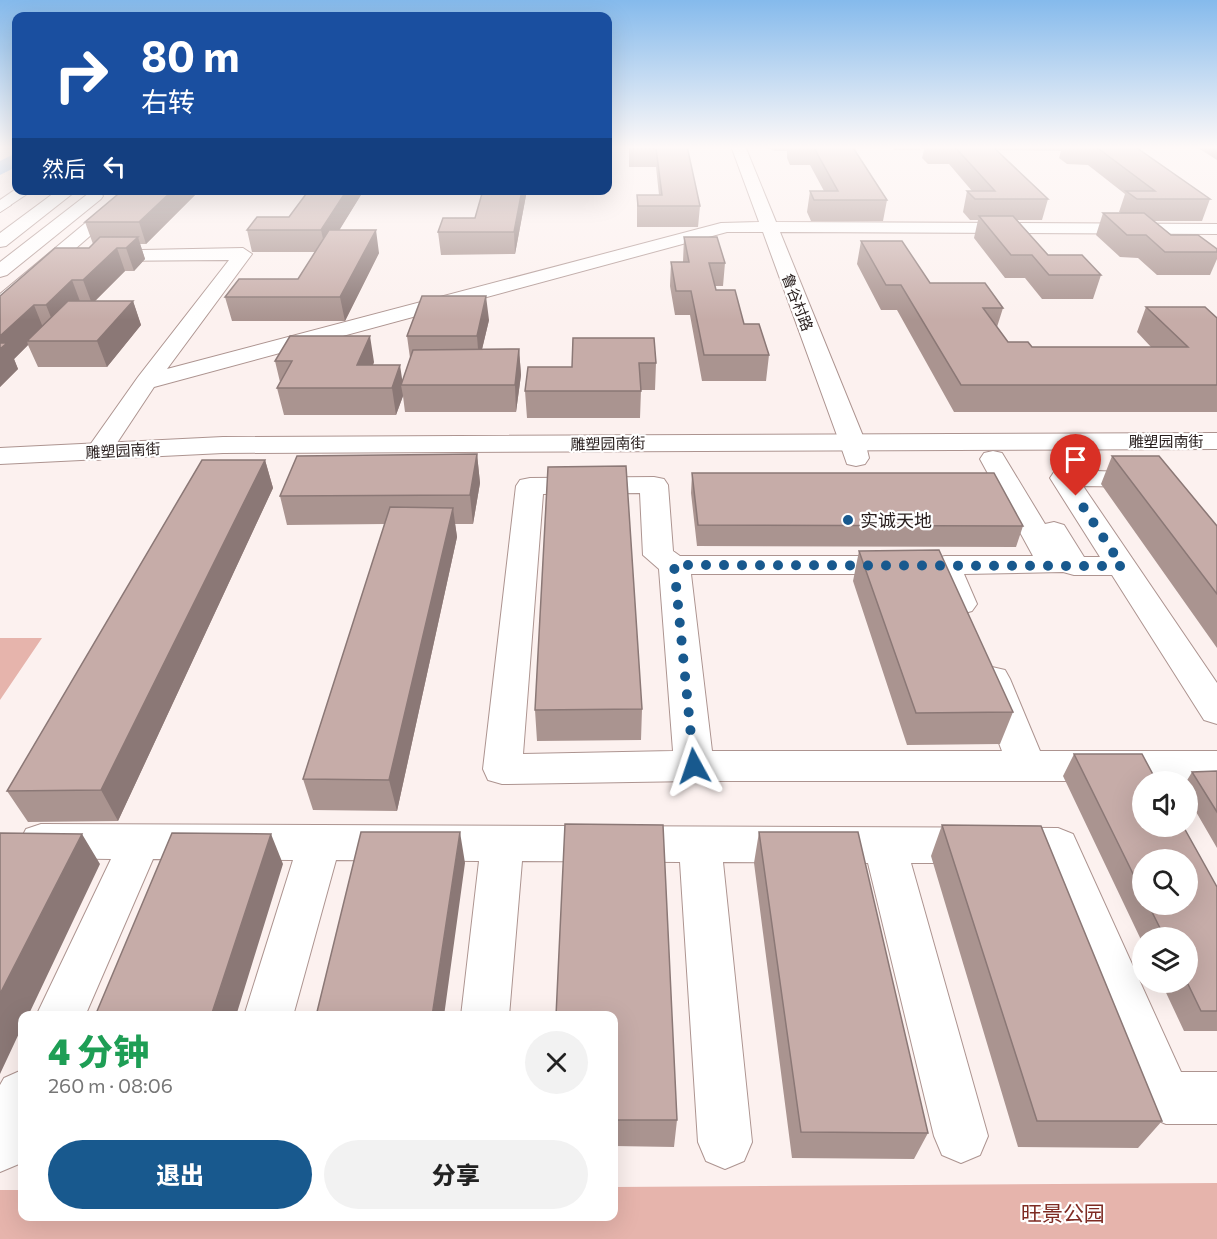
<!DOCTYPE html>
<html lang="zh">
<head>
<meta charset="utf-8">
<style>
	:root { --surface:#fff; --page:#f2f2f2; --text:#222; --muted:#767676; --accent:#18598e }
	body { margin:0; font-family:Commissioner,"Noto Sans SC",sans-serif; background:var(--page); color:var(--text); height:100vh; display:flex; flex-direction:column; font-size:22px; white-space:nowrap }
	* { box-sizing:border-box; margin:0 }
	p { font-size:20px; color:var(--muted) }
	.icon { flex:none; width:33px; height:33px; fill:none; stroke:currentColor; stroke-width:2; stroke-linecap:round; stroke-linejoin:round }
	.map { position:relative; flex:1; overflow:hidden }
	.details { position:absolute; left:18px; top:1011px; width:600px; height:210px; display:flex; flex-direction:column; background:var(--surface); border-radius:12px; box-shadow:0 6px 24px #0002 }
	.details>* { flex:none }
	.top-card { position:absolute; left:12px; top:12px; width:600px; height:183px; border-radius:12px; box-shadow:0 6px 24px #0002; background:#1a4fa0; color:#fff; overflow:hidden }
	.buttons { position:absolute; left:1132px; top:771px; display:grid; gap:12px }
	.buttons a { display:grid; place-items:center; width:66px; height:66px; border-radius:50%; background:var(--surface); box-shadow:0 6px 24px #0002; font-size:30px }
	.pin { position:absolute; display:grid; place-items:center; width:51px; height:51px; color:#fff; margin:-62px -26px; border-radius:50% 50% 50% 0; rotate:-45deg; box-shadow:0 0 6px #0007 }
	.pin .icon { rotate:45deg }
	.me { position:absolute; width:66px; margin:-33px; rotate:355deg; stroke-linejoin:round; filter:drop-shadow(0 0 4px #0008) }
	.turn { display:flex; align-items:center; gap:21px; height:126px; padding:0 30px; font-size:27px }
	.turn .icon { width:78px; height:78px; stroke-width:2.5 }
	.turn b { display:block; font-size:42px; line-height:51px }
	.then { display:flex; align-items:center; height:57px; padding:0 30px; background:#0003; gap:12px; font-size:22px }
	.round { display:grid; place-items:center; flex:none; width:63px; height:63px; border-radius:32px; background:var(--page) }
	.summary { display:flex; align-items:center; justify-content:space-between; height:102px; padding:0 30px }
	h1 { font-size:36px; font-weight:800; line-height:45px; color:#1e9e55 }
	.button { display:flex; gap:12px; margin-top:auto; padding:12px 30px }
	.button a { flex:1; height:69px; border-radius:36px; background:var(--accent); color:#fff; font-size:24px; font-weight:800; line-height:69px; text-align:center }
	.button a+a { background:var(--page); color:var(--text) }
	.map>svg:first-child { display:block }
</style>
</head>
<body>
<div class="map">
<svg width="1217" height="1239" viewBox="0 0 1217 1239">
	<rect width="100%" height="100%" fill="#fcf1ef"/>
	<path fill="#e6b4ac" d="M0 638H42L0 700Z
		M1217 1183V1239H0V1190H22V1216H614V1187Z"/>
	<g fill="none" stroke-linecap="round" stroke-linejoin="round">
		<path fill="#91c2f3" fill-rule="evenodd" d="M16 153V167L0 175V161Z"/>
		<g stroke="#ad9490" stroke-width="2">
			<path id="minor" d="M731 146H745L776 222 1217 224V234L780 232 865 441 869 458 865 464 856 466 847 464 839 441 763 232H727L154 387 107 458 98 460 89 458 85 452 138 377 229 260 98 261 89 255 91 251 243 248 252 254 167 369 721 223 759 222Z
				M16 189 33 190 0 212V200Z
				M125 190H143L7 308 0 310V294Z
				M95 191 101 193 103 196 101 199 7 275 0 277V262L89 193Z
				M993 451 1002 453 1045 524 1054 522 1064 525 1084 557H1100L1050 478 1054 472 1064 470 1157 473 1161 479 1157 485 1147 487 1083 486 1217 683V724L1204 720 1112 575H1074L1063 572 964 574 977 604 972 611 961 614 950 611 930 565 934 558 945 556H1033L980 459 984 453Z
				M654 477 664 479 668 485 673 551 680 556H901L912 558 916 565 912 572 901 574H691L712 751H1002L974 679 979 670 992 667 1005 670 1010 679 1040 751H1217V781H694L502 784 488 780 483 769 516 486 520 480 530 478ZM640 493 643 555 659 569 673 751 523 754 543 494Z
				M41 824 1058 828 1073 834 1181 1072H1217V1124H1166L1148 1116 1044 863H911L988 1136 980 1155 961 1163 942 1155 934 1136 868 863 723 862 752 1142 744 1161 725 1169 706 1161 698 1142 680 862 522 861 509 1016H461L479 861 336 860 293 1016H244L293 860 153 859 85 1016H36L111 859 41 858 26 853 20 841 26 829Z
				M22 1070V1156L19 1164 0 1172V1085L4 1078Z"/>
		</g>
		<g stroke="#ad9490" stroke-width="2">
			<path id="major" d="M1217 433V449L223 453 0 464V448L223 437Z"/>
		</g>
		<g stroke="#ad9490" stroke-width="2">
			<path id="highway" d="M58 190H77L6 246 0 247V233Z
				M0 201H9L11 205 0 212Z"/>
		</g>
		<use href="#minor" fill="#fff" fill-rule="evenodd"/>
		<use href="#major" fill="#fff" fill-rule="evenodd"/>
		<use href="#highway" fill="#fff" fill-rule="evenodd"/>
	</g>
	<path fill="#aa9490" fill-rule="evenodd" d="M629 146H719H687L700 206 698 227H637V195H659L656 167H629Z
		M762 146H856V149H854L887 200 883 221H811L807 212 810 191H824L810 165H790L787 158V151H775Z
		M891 146H920V150H894Z
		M925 146H1134L1210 199 1202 221H1154L1171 235 1217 249V259L1210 275H1157L1138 258 1120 257 1096 235 1103 213H1121L1119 212 1125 194 1088 165 1067 164 1059 158 1061 151 997 150 1048 199 1042 220H1017L1048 255 1101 275 1093 299H1042L1025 278H1005L974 238 978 220H970L963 212 967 191H972L949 164H928L922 158Z
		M1195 146H1217V160Z
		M123 190H200L146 244H140L145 259 134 271H125L95 301H133L141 325 107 367H38L28 345 14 359 18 369 0 387V296L89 248 93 244 85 222Z
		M309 190H364L339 230 379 253 345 321H232L225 297 298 279 315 252H252L247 230 289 217Z
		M483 190H527L515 254 441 255 438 232 475 218Z
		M684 237 725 263 723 286H715L716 290 769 355 766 381H702L690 315H675L670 286 671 262H683Z
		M861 241 930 283 1003 308 997 327 1008 342 1032 347H1151L1137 332 1146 307 1217 318V412H954L897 310H881L857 264Z
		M489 320 482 349H519L521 375 516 412H405L403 396 396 415H284L277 388 280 382 275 361 374 362 373 365 403 380 410 358 407 336Z
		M573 338 656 363 655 390H641L640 418H527L525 391 572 367Z
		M477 454 480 483 473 524H455L457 537 397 811 313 810 303 779 385 524 287 525 280 496Z
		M1112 456 1217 526V648L1101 484Z
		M265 460 273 488 118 821 28 822 7 791Z
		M692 473 1023 526 1016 547 697 546 691 493Z
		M859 551 1013 712 1000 744 907 745 853 581Z
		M642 709 641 740 537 741 535 710Z
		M1074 754 1217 887V1031H1184L1161 982H1188V938H1143V944L1063 776ZM1143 860 1188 904H1143Z
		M1217 771V848L1188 798V782H1186L1192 772Z
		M942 825 1162 1121 1138 1148 1018 1147 931 856Z
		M759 832 928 1133 914 1159 792 1158 754 863Z
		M614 1016 677 1120 674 1147 614 1146Z"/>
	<path fill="#8b7876" d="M173 190H200L146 244 139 222Z
		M347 190H364L326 252 321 230Z
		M522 190H527L515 254 514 232Z
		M376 230 379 253 345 321 340 297Z
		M138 237 145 259 134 271 126 248Z
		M117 248 125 271 92 304 83 280Z
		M72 280 81 304 56 330 46 305Z
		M486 296 489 320 479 362 477 336Z
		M133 301 141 325 107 367 97 341Z
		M34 305 44 330 27 341 28 345 14 359 18 369 0 387V336Z
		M370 336 374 362 363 388 357 365Z
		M519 349 521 375 516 412 515 385Z
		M400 365 403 385H401L403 396 396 415 392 388Z
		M477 454 480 483 473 524 470 495Z
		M265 460 273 488 118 821 101 790Z
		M453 508 457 537 397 811 389 780Z
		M460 832 465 863 444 1016H432Z
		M82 834 100 864 28 1016H22V1027L0 1074V994Z
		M271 834 283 864 236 1016H211Z"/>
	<path fill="#c6aca8" stroke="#8b7876" stroke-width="1.5" d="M630 146H687L700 206H638L637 195H662L656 148H630Z
		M813 146H852L887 200H814L810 191H838Z
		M954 146H992L1048 199H975L967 191H995Z
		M1095 146H1134L1210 199H1137L1126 191H1155Z
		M123 190H173L139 222H85Z
		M309 190H347L321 230H247L257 217H289Z
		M483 190H522L514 232H438L443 218H475Z
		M1103 213H1144L1171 235H1198L1217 249V252H1165L1146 235H1127Z
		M979 216H1013L1048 255H1082L1101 275H1049L1032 255H1011Z
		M329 230H376L340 297H225L239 279H298Z
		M100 237H138L126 248H117L83 280H72L46 305H34L0 336V296L55 248H89Z
		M684 237H717L725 263H709L716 290H735L744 324H759L769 355H704L691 291H676L671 262H689Z
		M861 241H902L930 283H985L1003 308H983L1008 342H1028L1032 347H1188L1146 307H1205L1217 318V385H961L901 285H886Z
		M422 296H486L477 336H407Z
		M68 301H133L97 341H27Z
		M290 336H370L357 365H400L392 388H277L292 361H275Z
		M573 338H654L656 363H639L641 391H525L528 367H572Z
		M0 343H7L0 349Z
		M519 349 515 385H401L413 350Z
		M477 454 470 495 280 496 297 456Z
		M1112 456H1159L1217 526V594Z
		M202 460H265L101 790 7 791Z
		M626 466 642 709 535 710 548 467Z
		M692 473H994L1023 526 698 525Z
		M390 507 453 508 389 780 303 779Z
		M939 550 1013 712 916 713 859 551Z
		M1074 754H1142L1157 782H1143V826H1183L1217 887V1011H1201L1187 982H1188V938H1165L1148 904H1188V860H1143V894Z
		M1217 771V812L1192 772Z
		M565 824 663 825 677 1120H614V1016H556Z
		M942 825 1041 826 1162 1121H1037Z
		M361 832H460L432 1016H316Z
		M759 832H858L928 1133 801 1132Z
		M0 833 82 834 0 994Z
		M172 833 271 834 211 1016H95Z"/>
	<linearGradient id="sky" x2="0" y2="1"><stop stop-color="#85baec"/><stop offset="0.46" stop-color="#fef9f8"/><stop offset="1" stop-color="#fef9f8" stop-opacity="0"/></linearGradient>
	<rect width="1217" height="320" fill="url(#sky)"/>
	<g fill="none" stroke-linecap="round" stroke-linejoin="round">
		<path stroke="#18598e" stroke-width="10" stroke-dasharray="0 18" d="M694 766 674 565 1122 566 1076 496"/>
	</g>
	<circle fill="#18598e" stroke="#fff" stroke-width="2" cx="848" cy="520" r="6"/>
	<g text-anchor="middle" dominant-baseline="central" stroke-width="4.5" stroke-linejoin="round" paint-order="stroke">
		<g font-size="15" fill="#271d1c" stroke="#fff">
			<text transform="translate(798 302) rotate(69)">鲁谷村路</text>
			<text x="1166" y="441">雕塑园南街</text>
			<text transform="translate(608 443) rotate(-1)">雕塑园南街</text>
			<text transform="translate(123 450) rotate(-3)">雕塑园南街</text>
		</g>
		<g font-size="18" fill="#271d1c" stroke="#fff" text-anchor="start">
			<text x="860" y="520">实诚天地</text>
		</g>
		<g font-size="21" fill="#7e2b23" stroke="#fff">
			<text x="1063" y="1212">旺景公园</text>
		</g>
	</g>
</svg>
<div class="buttons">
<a><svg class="icon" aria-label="sound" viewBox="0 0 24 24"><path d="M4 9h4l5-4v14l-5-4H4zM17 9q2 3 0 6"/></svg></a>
<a><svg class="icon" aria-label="search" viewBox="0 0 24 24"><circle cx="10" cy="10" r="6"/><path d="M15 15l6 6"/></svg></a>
<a><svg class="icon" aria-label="layers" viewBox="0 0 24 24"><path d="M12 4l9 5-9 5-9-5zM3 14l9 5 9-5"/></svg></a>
</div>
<div class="pin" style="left:1076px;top:496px;background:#d93025"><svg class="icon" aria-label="arrive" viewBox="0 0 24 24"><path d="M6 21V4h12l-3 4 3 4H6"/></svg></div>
<svg class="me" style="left:694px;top:766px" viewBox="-20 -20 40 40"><path d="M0-17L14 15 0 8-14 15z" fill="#18598e" stroke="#fff" stroke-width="4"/></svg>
<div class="top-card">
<div class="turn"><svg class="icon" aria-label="right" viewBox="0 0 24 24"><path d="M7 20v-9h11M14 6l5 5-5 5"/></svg><div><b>80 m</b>右转</div></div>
<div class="then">然后<svg class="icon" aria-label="left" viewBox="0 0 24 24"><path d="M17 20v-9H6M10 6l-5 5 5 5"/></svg></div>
</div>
<section class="details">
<div class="summary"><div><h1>4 分钟</h1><p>260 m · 08:06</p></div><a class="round"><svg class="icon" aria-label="close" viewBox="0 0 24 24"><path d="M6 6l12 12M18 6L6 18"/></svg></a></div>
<div class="button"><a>退出</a><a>分享</a></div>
</section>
</div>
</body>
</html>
